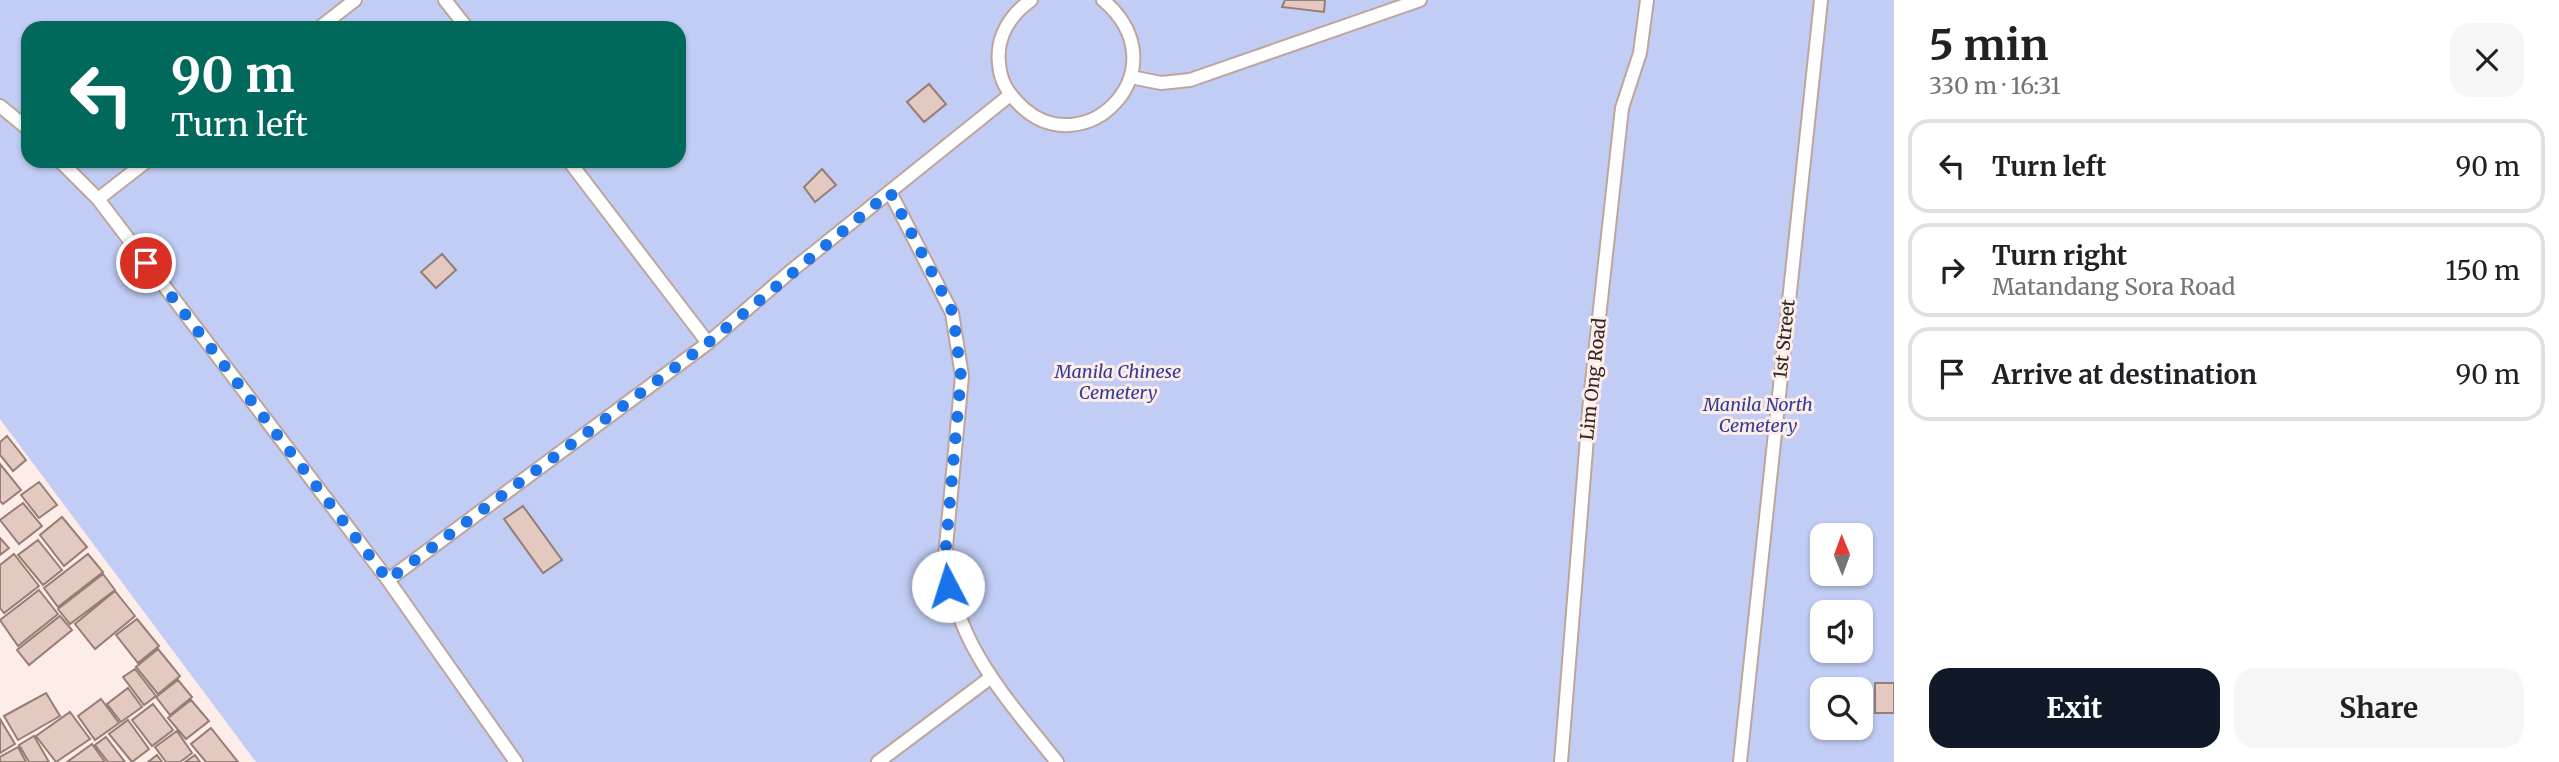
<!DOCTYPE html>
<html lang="en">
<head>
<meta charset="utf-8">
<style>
	:root { --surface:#fff; --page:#f6f6f6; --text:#202124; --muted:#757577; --line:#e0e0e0; --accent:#111827 }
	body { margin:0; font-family:Merriweather,serif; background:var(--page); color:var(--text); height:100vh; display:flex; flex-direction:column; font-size:26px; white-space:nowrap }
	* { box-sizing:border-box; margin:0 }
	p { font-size:23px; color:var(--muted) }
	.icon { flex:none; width:38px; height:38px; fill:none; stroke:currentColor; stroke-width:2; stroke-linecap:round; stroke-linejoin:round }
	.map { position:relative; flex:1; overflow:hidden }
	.drawer { display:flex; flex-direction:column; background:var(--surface); width:665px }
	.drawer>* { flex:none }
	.banner { position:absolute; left:21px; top:21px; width:665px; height:147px; border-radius:21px; box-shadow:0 2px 5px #0004; background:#00695c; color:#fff; overflow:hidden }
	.needle { width:46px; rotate:359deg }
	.tools { position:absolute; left:1810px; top:523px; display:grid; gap:14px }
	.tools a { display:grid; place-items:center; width:63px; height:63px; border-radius:14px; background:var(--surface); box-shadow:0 2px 5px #0004; font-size:35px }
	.pin { position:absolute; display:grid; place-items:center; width:60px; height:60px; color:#fff; margin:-30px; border:4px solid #fff; border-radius:50%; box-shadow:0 2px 7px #0007 }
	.me { position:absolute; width:77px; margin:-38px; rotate:355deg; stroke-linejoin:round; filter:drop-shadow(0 0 5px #0008) }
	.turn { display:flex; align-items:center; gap:24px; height:147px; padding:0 35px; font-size:32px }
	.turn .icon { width:91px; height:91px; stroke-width:2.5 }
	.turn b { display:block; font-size:49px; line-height:60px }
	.round { display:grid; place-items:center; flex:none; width:74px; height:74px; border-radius:21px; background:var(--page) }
	.headline { display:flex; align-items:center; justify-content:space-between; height:119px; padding:0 35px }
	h1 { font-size:42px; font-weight:700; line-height:52px }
	.cta { display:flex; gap:14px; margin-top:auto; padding:14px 35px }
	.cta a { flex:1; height:80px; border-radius:21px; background:var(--accent); color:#fff; font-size:28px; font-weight:700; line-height:80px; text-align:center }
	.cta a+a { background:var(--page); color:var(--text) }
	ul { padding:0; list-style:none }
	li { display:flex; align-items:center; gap:21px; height:94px; margin:0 14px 10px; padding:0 21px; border:4px solid var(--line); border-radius:21px }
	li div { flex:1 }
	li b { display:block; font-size:26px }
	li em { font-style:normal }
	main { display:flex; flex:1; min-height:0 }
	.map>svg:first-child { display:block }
</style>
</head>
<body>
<main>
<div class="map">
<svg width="1894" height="762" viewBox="0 0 1894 762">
	<rect width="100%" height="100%" fill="#fdece7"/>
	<path fill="#c1cdf4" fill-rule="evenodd" d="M0 0H1894V762H256L0 419ZM28 28H679V161H28ZM1822 536H1860V574H1822ZM1822 612H1860V651H1822ZM1822 690H1860V728H1822Z"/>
	<path fill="#e4c9c1" stroke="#967d75" stroke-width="2" d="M1285 0H1325L1324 12 1282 7Z
		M929 84 946 104 924 122 907 102Z
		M822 169 836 185 815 202 804 187Z
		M442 254 456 270 436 288 421 272Z
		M7 436 26 460 13 471 0 455V442Z
		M0 464 21 490 3 504 0 501Z
		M39 482 57 505 39 518 21 495Z
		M23 503 42 526 19 544 0 520Z
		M523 506 562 560 543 573 504 519Z
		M62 517 87 547 64 566 40 535Z
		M0 538 9 548 0 555Z
		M38 540 62 570 43 585 18 555Z
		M14 554 39 586 4 613 0 608V565Z
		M88 554 103 572 58 607 44 588Z
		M103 574 115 590 70 624 58 609Z
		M39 590 58 614 18 646 0 620Z
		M115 591 135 616 95 649 75 624Z
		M60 616 72 630 29 665 17 650Z
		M137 619 159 646 138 663 116 635Z
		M158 649 180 676 158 694 136 667Z
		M135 669 156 696 144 705 123 677Z
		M178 680 192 697 170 715 156 697Z
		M1875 683H1894V713H1875Z
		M128 688 142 707 121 722 107 704Z
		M46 693 60 716 18 740 4 716Z
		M101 699 119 723 95 740 78 716Z
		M191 700 209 721 186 739 168 718Z
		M153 704 173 730 152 746 132 720Z
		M70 712 90 739 56 762 36 736Z
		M0 719 15 744 0 753Z
		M128 720 149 749 132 762 109 734Z
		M211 728 238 762H206L191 744Z
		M177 731 192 753 180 762H166L155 747Z
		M34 736 49 762H29L19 745Z
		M106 737 125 762H108L95 745Z
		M92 744 105 762H67Z
		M18 747 26 762H0V757Z
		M157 755 162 762H148Z
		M195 755 200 762H185Z"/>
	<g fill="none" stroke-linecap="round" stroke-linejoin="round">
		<g stroke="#bea59c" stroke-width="16">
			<path id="lane" d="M445 0 467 28
				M1031 0C1010 15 996 37 999 63 1000 81 1008 93 1020 105 1084 168 1184 69 1103 0
				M319 28 355 0
				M1131 77 1161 83 1190 80 1420 0
				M0 106 28 129
				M60 161 98 199 388 580 516 762
				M569 161 708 343
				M890 192 952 313 962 376 945 557C956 646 1004 695 1057 762
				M98 199 147 161
				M388 580 708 343 791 271 1010 95
				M878 762 990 678
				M1561 762 1590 400 1622 108 1640 53 1647 0
				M1740 762 1821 0"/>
		</g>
		<use href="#lane" stroke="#fff" stroke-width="12"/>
	</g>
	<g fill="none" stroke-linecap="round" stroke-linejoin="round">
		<path stroke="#1a73e8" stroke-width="12" stroke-dasharray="0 21.6" d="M146 263 388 580 708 343 890 192 953 313 961 376 945 557 948 586"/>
	</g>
	<g text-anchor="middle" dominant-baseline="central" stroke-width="6" stroke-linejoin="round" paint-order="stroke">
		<g font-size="18" fill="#302623" stroke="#fdece7">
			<text transform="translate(1784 339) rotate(-84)">1st Street</text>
			<text transform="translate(1593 379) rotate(-84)">Lim Ong Road</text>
		</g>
		<g font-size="18" font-style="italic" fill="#2e3c96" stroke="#fdece7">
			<text x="1118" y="371">Manila Chinese<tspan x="1118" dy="21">Cemetery</tspan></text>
			<text x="1758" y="404">Manila North<tspan x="1758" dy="21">Cemetery</tspan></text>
		</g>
	</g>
</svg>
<div class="tools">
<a><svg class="needle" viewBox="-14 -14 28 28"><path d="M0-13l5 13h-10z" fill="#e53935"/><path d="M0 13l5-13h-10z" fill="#757577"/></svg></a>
<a><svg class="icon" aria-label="sound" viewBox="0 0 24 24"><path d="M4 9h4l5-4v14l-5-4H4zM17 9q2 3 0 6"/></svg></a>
<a><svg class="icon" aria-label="search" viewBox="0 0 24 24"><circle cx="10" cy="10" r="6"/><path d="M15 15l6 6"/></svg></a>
</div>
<div class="pin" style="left:146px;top:263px;background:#d93025"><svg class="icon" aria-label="arrive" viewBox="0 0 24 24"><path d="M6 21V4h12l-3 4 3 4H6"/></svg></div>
<svg class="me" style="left:948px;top:586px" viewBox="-20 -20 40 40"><circle r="19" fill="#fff"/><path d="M0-13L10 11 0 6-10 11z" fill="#1a73e8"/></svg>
<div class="banner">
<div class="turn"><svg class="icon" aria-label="left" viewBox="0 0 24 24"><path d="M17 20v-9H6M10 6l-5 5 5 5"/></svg><div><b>90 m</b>Turn left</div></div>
</div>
</div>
<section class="drawer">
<div class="headline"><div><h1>5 min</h1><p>330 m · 16:31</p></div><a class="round"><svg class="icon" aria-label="close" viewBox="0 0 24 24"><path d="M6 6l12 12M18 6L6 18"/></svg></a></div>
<ul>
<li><svg class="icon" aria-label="left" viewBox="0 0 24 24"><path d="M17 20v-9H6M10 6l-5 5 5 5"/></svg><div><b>Turn left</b></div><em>90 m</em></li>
<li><svg class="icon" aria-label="right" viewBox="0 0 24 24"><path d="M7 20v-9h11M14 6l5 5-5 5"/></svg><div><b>Turn right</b><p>Matandang Sora Road</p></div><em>150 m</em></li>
<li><svg class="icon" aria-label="arrive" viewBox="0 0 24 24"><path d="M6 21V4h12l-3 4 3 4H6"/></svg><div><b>Arrive at destination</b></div><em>90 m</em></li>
</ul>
<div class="cta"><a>Exit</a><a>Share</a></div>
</section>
</main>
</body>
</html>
